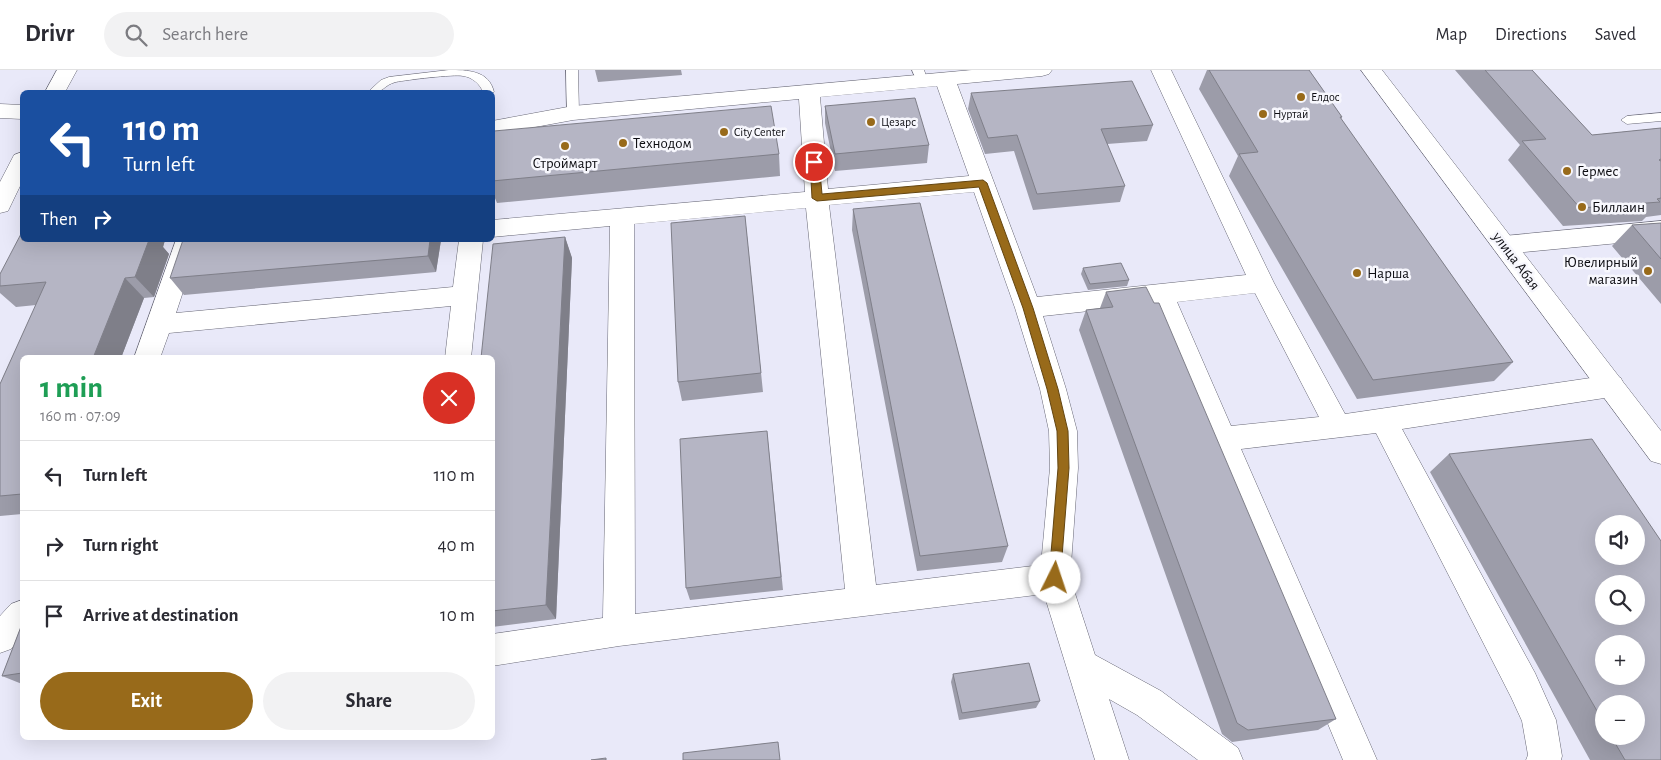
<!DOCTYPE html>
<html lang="en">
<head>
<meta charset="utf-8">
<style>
	:root { --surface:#fff; --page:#f2f2f3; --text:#2b2b33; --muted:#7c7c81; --line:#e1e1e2; --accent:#986a1a }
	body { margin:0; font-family:"Alegreya Sans",sans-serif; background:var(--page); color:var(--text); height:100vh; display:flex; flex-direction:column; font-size:19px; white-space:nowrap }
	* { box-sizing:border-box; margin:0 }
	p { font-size:16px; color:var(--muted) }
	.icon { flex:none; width:28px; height:28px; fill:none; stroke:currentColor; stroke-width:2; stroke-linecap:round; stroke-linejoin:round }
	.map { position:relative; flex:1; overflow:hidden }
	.side { position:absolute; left:20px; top:285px; width:475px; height:385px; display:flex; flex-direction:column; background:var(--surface); border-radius:8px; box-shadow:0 5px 20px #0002 }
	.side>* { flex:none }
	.hud { position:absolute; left:20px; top:20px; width:475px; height:152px; border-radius:8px; box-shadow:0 5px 20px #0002; background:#1a4fa0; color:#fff; overflow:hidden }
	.tools { position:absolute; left:1595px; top:445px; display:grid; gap:10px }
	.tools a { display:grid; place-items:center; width:50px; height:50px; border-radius:50%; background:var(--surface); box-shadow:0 5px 20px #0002; font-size:25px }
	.pin { position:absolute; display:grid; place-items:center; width:42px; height:42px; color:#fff; margin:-21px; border:2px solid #fff; border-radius:50%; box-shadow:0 1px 5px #0007 }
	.me { position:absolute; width:55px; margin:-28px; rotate:4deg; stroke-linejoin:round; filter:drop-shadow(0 0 4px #0008) }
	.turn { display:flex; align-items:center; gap:18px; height:105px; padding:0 20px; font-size:22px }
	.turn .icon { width:65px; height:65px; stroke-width:2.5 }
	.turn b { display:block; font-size:35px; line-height:42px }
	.then { display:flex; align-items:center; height:48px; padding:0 20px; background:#0003; gap:10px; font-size:19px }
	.round { display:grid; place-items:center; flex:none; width:52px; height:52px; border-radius:26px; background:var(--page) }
	.summary { display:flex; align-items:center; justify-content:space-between; height:85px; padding:0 20px }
	h1 { font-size:30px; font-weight:700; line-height:38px; color:#1e9e55 }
	.cta { display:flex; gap:10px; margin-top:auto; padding:10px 20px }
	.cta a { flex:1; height:58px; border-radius:30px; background:var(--accent); color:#fff; font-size:20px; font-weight:700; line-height:58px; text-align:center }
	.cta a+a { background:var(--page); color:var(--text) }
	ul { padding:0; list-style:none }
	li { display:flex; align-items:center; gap:15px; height:70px; padding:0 20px; border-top:1px solid var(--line) }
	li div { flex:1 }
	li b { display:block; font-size:19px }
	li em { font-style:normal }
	header { display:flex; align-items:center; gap:30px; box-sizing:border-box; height:70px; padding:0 25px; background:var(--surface); border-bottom:1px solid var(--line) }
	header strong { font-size:24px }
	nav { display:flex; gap:28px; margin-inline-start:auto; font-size:18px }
	.search { width:350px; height:45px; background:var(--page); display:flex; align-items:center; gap:12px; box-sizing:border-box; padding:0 18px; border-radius:28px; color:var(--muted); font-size:19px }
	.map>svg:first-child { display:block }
</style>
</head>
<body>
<header>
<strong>Drivr</strong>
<div class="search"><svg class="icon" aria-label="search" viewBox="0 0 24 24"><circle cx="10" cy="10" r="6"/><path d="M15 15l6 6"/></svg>Search here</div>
<nav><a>Map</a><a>Directions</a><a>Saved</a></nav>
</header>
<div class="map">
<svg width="1661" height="690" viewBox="0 0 1661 690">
	<rect width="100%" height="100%" fill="#e9e9f9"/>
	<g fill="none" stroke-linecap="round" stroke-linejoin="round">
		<g stroke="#676775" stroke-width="1">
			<path id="service" d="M449 0C467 0 489 0 494 22L492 24 483 22C480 14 472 7 463 6 454 4 406 10 396 12 383 15 384 24 368 22L381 10 389 7Z
				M566 0H578L579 43 573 47 567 43Z
				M912 0H924L928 11 926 14H918Z
				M1661 43V51L1627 54 1621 50 1627 46Z"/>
		</g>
		<g stroke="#676775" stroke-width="1">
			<path id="minor" d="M57 0H77L65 22H45Z
				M972 0H1052L1049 4 1042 6 957 14 1037 227 1246 205 1151 0H1171L1274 213 1345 344 1611 305 1621 308 1624 316 1621 324 1611 327 1402 359 1535 603 1556 650 1562 686 1561 690H1526L1528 685 1522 651 1511 627 1376 363 1241 379 1377 690H1343L1153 234 1043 246 1066 319 1077 361 1078 398 1070 508 1095 585 1161 621 1238 678 1243 690H1198L1137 645 1109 629 1129 690H1095L1044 524 619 576 492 596V564L603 548 610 156 492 167V150L805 122 799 29 573 50 492 65V51L573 36ZM937 16 969 106 828 119 820 27ZM974 122 1015 238 1040 319 1049 361 1050 398 1041 495 876 515 829 135ZM806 138 845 519 635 544 634 154ZM1255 223 1319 347 1231 356 1177 232Z
				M0 34 22 35V49L0 48Z
				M22 82V112L8 141 0 143V112L14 85Z
				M1661 151V169L1504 184 1495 181 1492 175 1495 169 1504 166Z
				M176 170H200L176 243 453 217 459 170H483L471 288H445L451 236 169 263 160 288H134Z
				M22 530V567L11 579 0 583V546L11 534Z"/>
		</g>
		<g stroke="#676775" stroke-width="1">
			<path id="tertiary" d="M1361 0H1382L1661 361V394L1651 391Z"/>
		</g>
		<use href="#service" fill="#fff" fill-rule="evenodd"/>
		<use href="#minor" fill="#fff" fill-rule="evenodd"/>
		<use href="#tertiary" fill="#fff" fill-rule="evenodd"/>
	</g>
	<path fill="#9c9ca9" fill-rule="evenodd" d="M595 0H681L682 5 598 12Z
		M1207 0H1309L1342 47 1341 49 1513 292 1494 311 1357 329 1229 106 1238 86 1199 19Z
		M1455 0H1532L1592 65 1661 58V145L1646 147 1642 151 1563 156 1508 90 1520 75Z
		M971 23 1153 55 1147 71 1107 74 1125 116 1120 132 1033 140 1014 81 985 84 968 39Z
		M825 36 929 75 927 93 835 101 825 53Z
		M492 73 779 84 780 106 497 133 492 121Z
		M853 139 1008 476 1002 492 917 501 852 160Z
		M745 146 763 322 682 331 678 312Z
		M1661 153V234L1612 176 1632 155Z
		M565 167 572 188 556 549 492 557V288Z
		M22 170H165L163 177 169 184 154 227 144 228 121 288H22V444L0 446V314L36 235 16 237 0 223V204Z
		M441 170 436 202 184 225 170 208Z
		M1083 198 1129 210 1127 216 1088 220 1081 204Z
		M1106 222 1336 649 1318 660 1232 672 1222 664 1079 260 1086 240 1100 238Z
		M767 361 783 520 690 530 686 518Z
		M1449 384 1661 690H1590L1430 402ZM1604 634 1636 666H1604Z
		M22 554V614L2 606Z
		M953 604 1040 631 1036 638 959 650 951 612Z"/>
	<path fill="#7f7f89" d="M565 167 572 188 556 549 546 535Z
		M147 170H165L163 177 169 184 154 227 135 207Z
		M430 170H441L436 202 428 186Z
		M125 208 144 228 121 288H93Z"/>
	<path fill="#b5b5c4" stroke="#7f7f89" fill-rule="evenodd" d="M1209 0H1309L1342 47H1340L1513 292 1373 310 1239 84 1258 82Z
		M1485 0H1532L1592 65 1661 58V89L1659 90 1661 91V128L1657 129 1660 132 1580 138 1522 71 1546 69Z
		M1132 11 1153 55 1101 59 1125 116 1037 124 1017 65 988 68 971 23Z
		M915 28 929 75 835 84 825 36Z
		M771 36 779 84 492 111V73L494 61Z
		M920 133 1008 476 920 486 853 139Z
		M745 146 761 303 678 312 671 153Z
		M1661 153V189L1632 155Z
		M22 162V170H149L135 207 125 208 93 288H22V424L0 426V314L46 212 0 216V204Z
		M565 167 546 535 492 541V288H481L493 174Z
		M183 170H430L428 186 170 208Z
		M1121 193 1129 210 1090 214 1083 198Z
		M1146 217 1154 233H1159L1336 649 1248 660 1237 653 1086 240 1113 237 1106 222Z
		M767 361 781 507 686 518 680 369Z
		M1592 369 1661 471V690H1625L1611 666H1636V634H1604V653L1449 384ZM1604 454H1636V486H1604ZM1604 514H1636V546H1604ZM1604 574H1636V606H1604Z
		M22 554V603L2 606Z
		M1029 593 1040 631 962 643 953 604Z
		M778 672 780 690H683V683Z
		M606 688V690H591Z"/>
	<path fill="#986a1a" stroke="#634511" d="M814 89 819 92 822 124 983 110 987 113 1033 238 1058 319 1068 361 1069 398 1060 512 1055 514 1050 512 1049 508 1058 398 1057 361 1047 319 1023 238 979 117 817 131 812 128 810 92Z"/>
	<g fill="#986a1a" stroke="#f7f7fd" stroke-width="2">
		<circle cx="1301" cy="27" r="5"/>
		<circle cx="1263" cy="44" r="5"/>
		<circle cx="871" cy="52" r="5"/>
		<circle cx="724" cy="62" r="5"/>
		<circle cx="623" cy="73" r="5"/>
		<circle cx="565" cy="76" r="5"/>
		<circle cx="1567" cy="101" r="5"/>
		<circle cx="1582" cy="137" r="5"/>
		<circle cx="1648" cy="201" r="5"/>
		<circle cx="1357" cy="203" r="5"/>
	</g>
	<g text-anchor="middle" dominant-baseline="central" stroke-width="5" stroke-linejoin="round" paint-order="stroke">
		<g font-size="12" fill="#0d0d12" stroke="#f7f7fd" text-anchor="start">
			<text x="1311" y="27">Елдос</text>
			<text x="1273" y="44">Нуртай</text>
			<text x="881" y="52">Цезарс</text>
			<text x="734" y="62">City Center</text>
		</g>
		<g font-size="15" fill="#0d0d12" stroke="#f7f7fd" text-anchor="start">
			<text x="633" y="73">Технодом</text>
			<text x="565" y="93" text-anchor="middle">Строймарт</text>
			<text x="1577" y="101">Гермес</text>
			<text x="1592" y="137">Биллаин</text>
			<text x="1638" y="192" text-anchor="end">Ювелирный<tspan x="1638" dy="17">магазин</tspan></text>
			<text x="1367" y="203">Нарша</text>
		</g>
		<g font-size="15" fill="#0d0d12" stroke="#f7f7fd">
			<text transform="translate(1516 191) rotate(53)">улица Абая</text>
		</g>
	</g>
</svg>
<div class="tools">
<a><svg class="icon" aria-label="sound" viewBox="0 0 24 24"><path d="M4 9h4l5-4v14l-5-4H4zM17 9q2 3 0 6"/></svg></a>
<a><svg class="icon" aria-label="search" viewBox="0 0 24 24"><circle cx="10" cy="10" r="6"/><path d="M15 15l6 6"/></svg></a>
<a>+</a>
<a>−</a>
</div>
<div class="pin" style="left:814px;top:92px;background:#d93025"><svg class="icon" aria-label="arrive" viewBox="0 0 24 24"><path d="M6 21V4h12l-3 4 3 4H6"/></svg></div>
<svg class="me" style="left:1055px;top:508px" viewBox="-20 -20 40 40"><circle r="19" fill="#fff"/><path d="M0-13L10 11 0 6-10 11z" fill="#986a1a"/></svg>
<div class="hud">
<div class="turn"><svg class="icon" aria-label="left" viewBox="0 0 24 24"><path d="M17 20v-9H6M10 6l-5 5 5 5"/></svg><div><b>110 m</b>Turn left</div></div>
<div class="then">Then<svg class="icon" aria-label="right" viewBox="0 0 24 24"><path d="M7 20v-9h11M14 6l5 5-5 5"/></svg></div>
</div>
<section class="side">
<div class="summary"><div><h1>1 min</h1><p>160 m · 07:09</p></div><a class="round" style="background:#d93025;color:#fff"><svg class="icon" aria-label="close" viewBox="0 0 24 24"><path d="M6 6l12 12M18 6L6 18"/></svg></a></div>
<ul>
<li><svg class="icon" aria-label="left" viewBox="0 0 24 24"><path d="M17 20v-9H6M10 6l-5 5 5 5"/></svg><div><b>Turn left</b></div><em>110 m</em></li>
<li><svg class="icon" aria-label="right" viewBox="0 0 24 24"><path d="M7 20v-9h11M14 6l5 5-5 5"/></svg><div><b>Turn right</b></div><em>40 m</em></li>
<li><svg class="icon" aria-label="arrive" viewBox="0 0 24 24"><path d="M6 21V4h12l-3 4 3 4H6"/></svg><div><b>Arrive at destination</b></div><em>10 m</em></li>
</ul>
<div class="cta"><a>Exit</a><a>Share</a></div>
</section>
</div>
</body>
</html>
